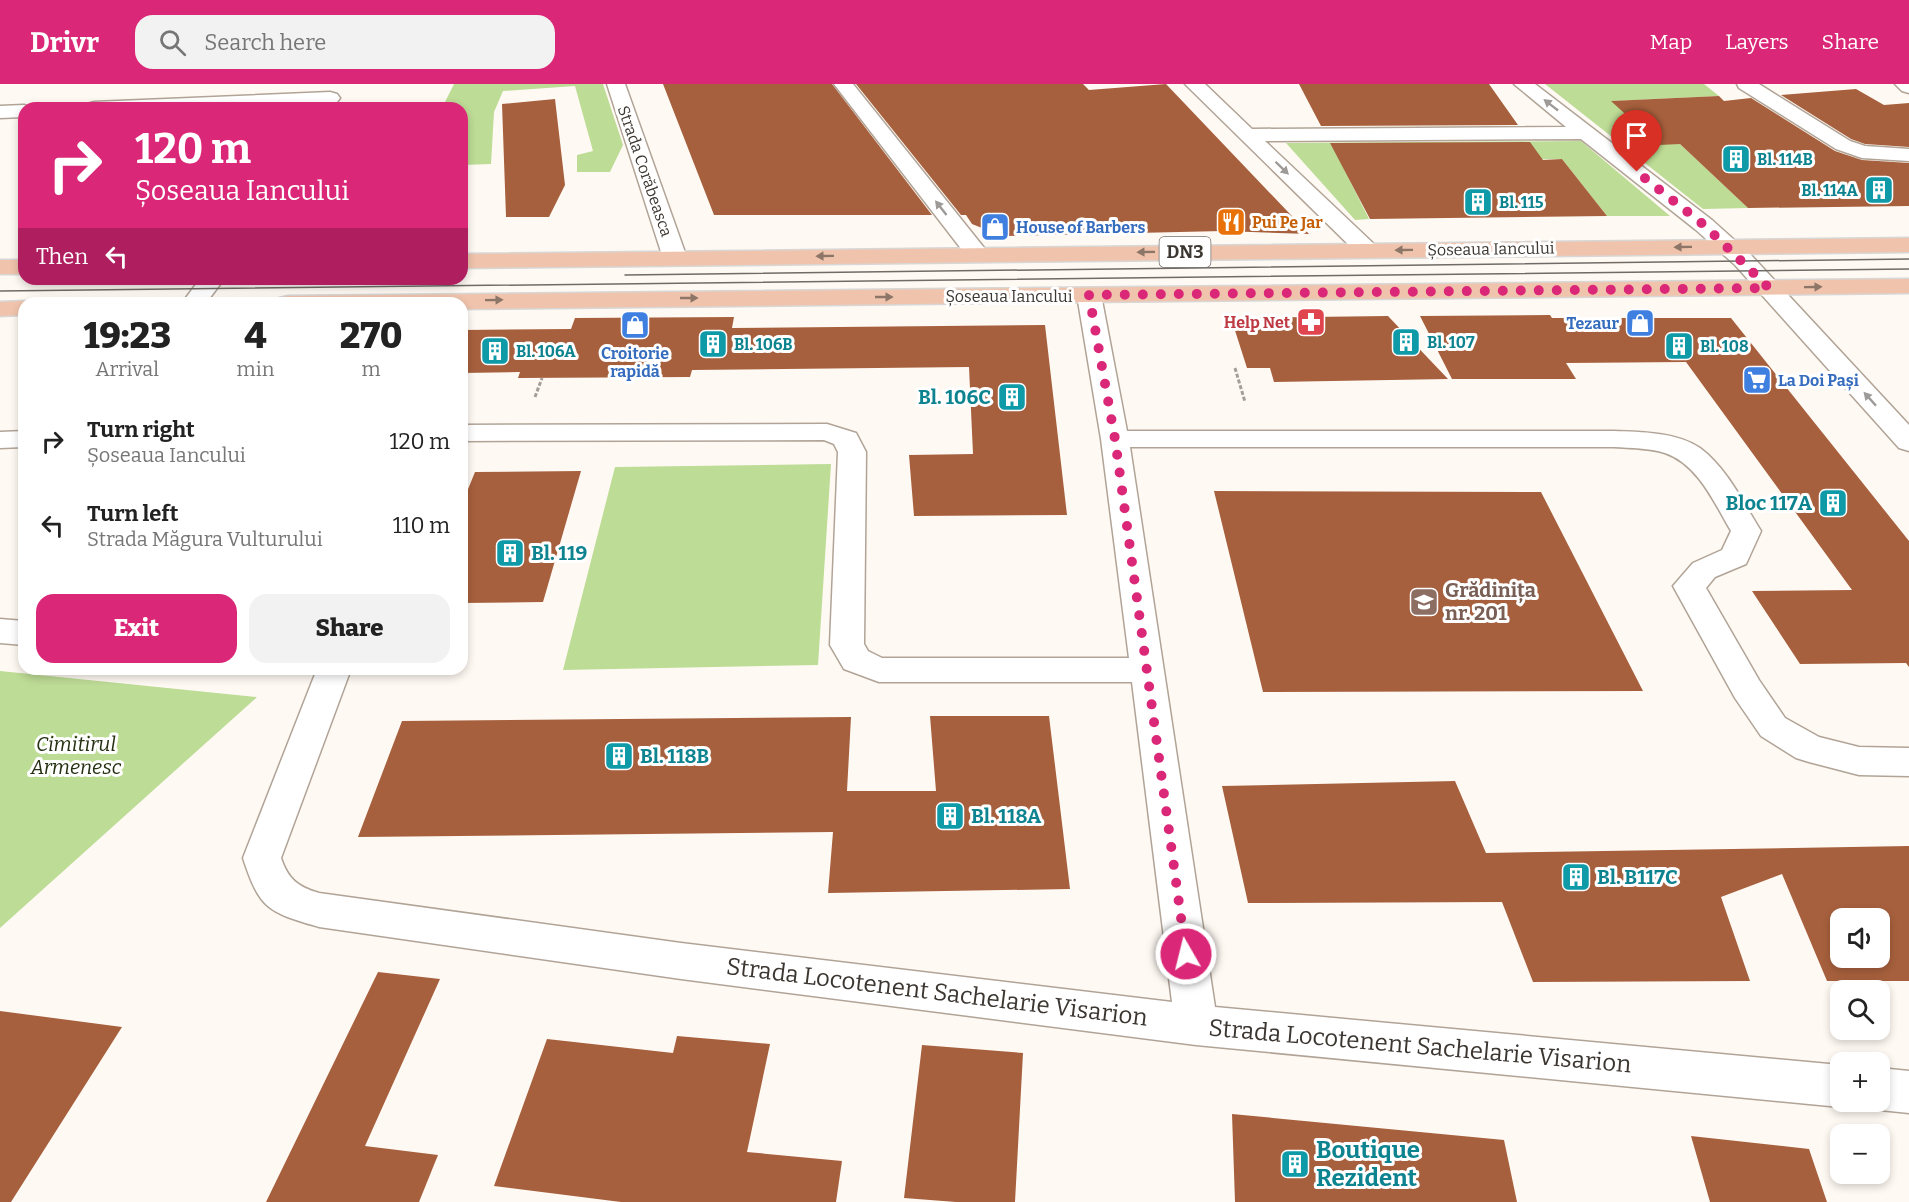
<!DOCTYPE html>
<html lang="en">
<head>
<meta charset="utf-8">
<style>
	:root { --surface:#fff; --page:#f2f2f2; --text:#222; --muted:#767676; --accent:#db2777 }
	body { margin:0; font-family:Bitter,serif; background:var(--page); color:var(--text); height:100vh; display:flex; flex-direction:column; font-size:22px; white-space:nowrap }
	* { box-sizing:border-box; margin:0 }
	p { font-size:20px; color:var(--muted) }
	.icon { flex:none; width:33px; height:33px; fill:none; stroke:currentColor; stroke-width:2; stroke-linecap:round; stroke-linejoin:round }
	.map { position:relative; flex:1; overflow:hidden }
	.panel { position:absolute; left:18px; top:213px; width:450px; height:378px; display:flex; flex-direction:column; background:var(--surface); border-radius:18px; box-shadow:0 3px 9px #0003 }
	.panel>* { flex:none }
	.guide { position:absolute; left:18px; top:18px; width:450px; height:183px; border-radius:18px; box-shadow:0 3px 9px #0003; background:#db2777; color:#fff; overflow:hidden }
	.fabs { position:absolute; left:1830px; top:824px; display:grid; gap:12px }
	.fabs a { display:grid; place-items:center; width:60px; height:60px; border-radius:12px; background:var(--surface); box-shadow:0 3px 9px #0003; font-size:30px }
	.pin { position:absolute; display:grid; place-items:center; width:51px; height:51px; color:#fff; margin:-62px -26px; border-radius:50% 50% 50% 0; rotate:-45deg; box-shadow:0 0 6px #0007 }
	.pin .icon { rotate:45deg }
	.me { position:absolute; width:66px; margin:-33px; rotate:352deg; stroke-linejoin:round; filter:drop-shadow(0 0 4px #0008) }
	.turn { display:flex; align-items:center; gap:21px; height:126px; padding:0 18px; font-size:27px }
	.turn .icon { width:78px; height:78px; stroke-width:2.5 }
	.turn b { display:block; font-size:42px; line-height:51px }
	.then { display:flex; align-items:center; height:57px; padding:0 18px; background:#0003; gap:12px; font-size:22px }
	.eta { display:flex; justify-content:space-evenly; align-items:center; height:102px; text-align:center }
	.eta b { font-size:36px; font-weight:800; line-height:42px }
	.action { display:flex; gap:12px; margin-top:auto; padding:12px 18px }
	.action a { flex:1; height:69px; border-radius:18px; background:var(--accent); color:#fff; font-size:24px; font-weight:800; line-height:69px; text-align:center }
	.action a+a { background:var(--page); color:var(--text) }
	ul { padding:0; list-style:none }
	li { display:flex; align-items:center; gap:18px; height:84px; padding:0 18px }
	li div { flex:1 }
	li b { display:block; font-size:22px }
	li em { font-style:normal }
	header { display:flex; align-items:center; gap:36px; box-sizing:border-box; height:84px; padding:0 30px; background:var(--accent); color:#fff }
	header strong { font-size:28px }
	nav { display:flex; gap:33px; margin-inline-start:auto; font-size:21px }
	.search { width:420px; height:54px; background:var(--page); display:flex; align-items:center; gap:15px; box-sizing:border-box; padding:0 21px; border-radius:18px; color:var(--muted); font-size:22px }
	.map>svg:first-child { display:block }
</style>
</head>
<body>
<header>
<strong>Drivr</strong>
<div class="search"><svg class="icon" aria-label="search" viewBox="0 0 24 24"><circle cx="10" cy="10" r="6"/><path d="M15 15l6 6"/></svg>Search here</div>
<nav><a>Map</a><a>Layers</a><a>Share</a></nav>
</header>
<div class="map">
<svg width="1909" height="1118" viewBox="0 0 1909 1118">
	<rect width="100%" height="100%" fill="#fff9f3"/>
	<path fill="#bddc95" d="M454 0H603L623 61 610 88H577V71L593 67 575 2 503 7 494 28 491 80 462 81V24H442Z
		M1545 0H1704L1719 12 1612 17 1680 60 1748 124 1703 125Z
		M1581 57 1670 132H1607L1562 75 1497 76 1344 85 1369 135 1355 136 1286 59Z
		M831 380 818 581 563 586 615 383Z
		M0 587 257 613 0 844Z"/>
	<path fill="#a7603d" fill-rule="evenodd" d="M663 0H832L932 131H714Z
		M856 0H1083L1089 6 1166 0 1309 150 1223 147 1002 152 972 140 966 131H961Z
		M1299 0H1489L1518 41 1321 42Z
		M1856 5 1884 21 1909 19V63L1865 60 1851 55 1781 11Z
		M1719 12 1724 17 1751 14 1835 67 1862 76 1909 79V122L1748 124 1680 60 1659 61 1611 17Z
		M555 15 565 101 549 133H506L502 20Z
		M1530 58 1543 76 1562 75 1607 132 1370 135 1330 59Z
		M1550 231 1552 234H1731L1909 457V583L1906 579 1800 580 1752 507 1852 506 1686 278 1566 279 1576 295H1452L1420 232Z
		M1388 232 1448 295 1274 298 1270 284H1247L1231 234Z
		M734 233 732 244 1045 241 1067 431 914 432 909 371 973 370 969 283 692 286 690 293 518 294 520 288 462 289V246L571 245 575 234Z
		M581 387 543 518 462 519V420L475 388Z
		M1214 407 1541 408 1643 607 1263 608Z
		M930 632H1049L1070 805 828 809 833 748 358 753 402 637 851 633 847 707H936Z
		M1455 697 1486 769 1909 762V897H1827L1782 790 1721 813 1750 897 1533 898 1502 818 1248 819 1222 702ZM1840 834H1880V873H1840Z
		M378 888 440 895 365 1062 438 1071 419 1118H266Z
		M0 927 122 943 11 1118H0Z
		M677 952 770 960 747 1068 842 1077 836 1118H621L494 1102 547 955 673 969Z
		M922 961 1023 969 1015 1118H956L904 1114Z
		M1232 1030 1504 1056 1517 1118H1235Z
		M1691 1052 1809 1065 1827 1118H1710Z"/>
	<g fill="none" stroke-linecap="round" stroke-linejoin="round">
		<g stroke="#b1a497" stroke-width="3">
			<path id="minor" d="M607 0H625L687 174 683 179 675 181 667 179 663 174Z
				M834 0H853L989 170 985 175 977 177 969 175Z
				M1185 0H1205L1252 45 1566 43 1514 0H1535L1712 136 1751 171 1909 341V367L1899 364 1735 181 1696 146 1581 55 1265 57 1375 161 1379 166 1375 171 1367 173 1359 171Z
				M1737 0H1759L1850 57 1865 62 1909 65V77L1862 74 1836 65 1739 4Z
				M1895 0H1909V9L1902 7Z
				M330 8 337 10 340 14 337 18 232 24H84L87 20 94 18Z
				M24 21 32 24H24V33L0 34V22Z
				M200 195H224L206 219H182Z
				M1089 204 1098 206 1101 211 1127 347H1614C1641 348 1677 348 1700 364 1727 384 1744 420 1761 447L1746 480 1715 493 1706 504 1759 596 1785 634 1819 653 1859 663 1909 664V692L1859 691 1809 678 1796 674 1761 652 1735 614 1673 502 1693 479 1722 466 1731 447C1715 420 1698 380 1665 369 1649 364 1631 364 1614 363H1130L1215 923 1840 981V1017H1856L1840 1023 1196 961 681 895 319 843C268 828 260 826 243 774L317 585H351L281 774C288 795 298 803 319 809L681 859 1172 918 1132 598H879L844 585 830 561 838 368 834 360 824 356 462 357V341L827 340 856 349 866 368 864 560 868 567 882 574H1129L1101 355 1077 211 1080 206Z
				M24 347V363L0 364V348Z
				M0 535 24 537V561L0 559Z
				M1880 984 1909 987V1029L1880 1026 1864 1020 1863 1017H1880Z"/>
		</g>
		<g stroke="#d8d7d6" stroke-width="3">
			<path id="major" d="M1909 154V168L462 184V170Z
				M0 176H24V190H0Z
				M1909 195V209L462 225V219H276L279 214 288 212Z
				M24 217 33 219H24V231L0 232V218Z"/>
		</g>
		<path stroke="#a59f99" stroke-width="3" stroke-dasharray="4 2" stroke-linecap="butt" d="M1235 284 1245 318
			M535 313 542 294"/>
		<use href="#minor" fill="#fff" fill-rule="evenodd"/>
		<use href="#major" fill="#f0c4ac" fill-rule="evenodd"/>
		<path stroke="#716b66" stroke-width="1.5" d="M625 191 1909 175
			M0 207 1909 185"/>
	</g>
	<defs><path id="oneway-solid" d="M-6-.8H1V-3.2L6.5 0L1 3.2V.8H-6Z" transform="scale(1.5)"/></defs>
	<g fill="#9e9a98">
		<use href="#oneway-solid" transform="translate(1551 21) rotate(-142)"/>
		<use href="#oneway-solid" transform="translate(1282 84) rotate(44)"/>
		<use href="#oneway-solid" transform="translate(941 124) rotate(-128)"/>
		<use href="#oneway-solid" transform="translate(1870 315) rotate(-132)"/>
	</g>
	<g fill="#8d7668">
		<use href="#oneway-solid" transform="translate(1683 163) rotate(179)"/>
		<use href="#oneway-solid" transform="translate(1404 166) rotate(179)"/>
		<use href="#oneway-solid" transform="translate(1146 168) rotate(179)"/>
		<use href="#oneway-solid" transform="translate(825 172) rotate(179)"/>
		<use href="#oneway-solid" transform="translate(1813 203) rotate(-1)"/>
		<use href="#oneway-solid" transform="translate(884 213)"/>
		<use href="#oneway-solid" transform="translate(689 214)"/>
		<use href="#oneway-solid" transform="translate(494 216) rotate(-1)"/>
	</g>
	<g fill="none" stroke-linecap="round" stroke-linejoin="round">
		<path stroke="#db2777" stroke-width="10" stroke-dasharray="0 18" d="M1186 870 1115 355 1089 211 1769 204 1704 141 1637 88"/>
	</g>
	<defs>
		<g id="building-square" transform="scale(1.5)"><rect x="-9" y="-9" width="18" height="18" rx="4" fill="#0f9aa8" stroke="#fff"/><path d="M-4-6H4V6H1V3H-1V6H-4ZM-2.5-4.3h1.7v1.8h-1.7ZM.8-4.3h1.7v1.8H.8ZM-2.5-1h1.7V.8h-1.7ZM.8-1h1.7V.8H.8Z" fill="#fff"/></g>
		<g id="restaurant-square" transform="scale(1.5)"><rect x="-9" y="-9" width="18" height="18" rx="4" fill="#e8710a" stroke="#fff"/><path d="M-5-6h1v4h1v-4h1v4h1v-4h1v5L-1.5 .5V6h-2V.5L-5-1ZM5-6V6H3V1.5H1.5Q1.5-4 5-6Z" fill="#fff"/></g>
		<g id="shop-square" transform="scale(1.5)"><rect x="-9" y="-9" width="18" height="18" rx="4" fill="#3f7fe0" stroke="#fff"/><path d="M-5-2.5h2.3a2.7 3.5 0 0 1 5.4 0H5L5.5 6h-11ZM-1.5-2.5h3a1.5 2.3 0 0 0-3 0Z" fill="#fff"/></g>
		<g id="pharmacy-square" transform="scale(1.5)"><rect x="-9" y="-9" width="18" height="18" rx="4" fill="#e0444e" stroke="#fff"/><path d="M-2-6h4v4h4v4h-4v4h-4v-4h-4v-4h4Z" fill="#fff"/></g>
		<g id="supermarket-square" transform="scale(1.5)"><rect x="-9" y="-9" width="18" height="18" rx="4" fill="#3f7fe0" stroke="#fff"/><path d="M-6-5.5h2.5l.6 2H6L4.5 2H-2.5L-4.4-4H-6ZM-1.5 3.2a1.3 1.3 0 1 0 .1 0ZM3 3.2a1.3 1.3 0 1 0 .1 0Z" fill="#fff"/></g>
		<g id="school-square" transform="scale(1.5)"><rect x="-9" y="-9" width="18" height="18" rx="4" fill="#8d6e63" stroke="#fff"/><path d="M0-5L7-2L0 1L-7-2ZM-4 1L0 2.5L4 1V4Q0 6-4 4Z" fill="#fff"/></g>
	</defs>
	<g fill-rule="evenodd">
		<use href="#building-square" x="1736" y="75"/>
		<use href="#building-square" x="1879" y="106"/>
		<use href="#building-square" x="1478" y="118"/>
		<use href="#restaurant-square" x="1231" y="138"/>
		<use href="#shop-square" x="995" y="143"/>
		<use href="#pharmacy-square" x="1311" y="238"/>
		<use href="#shop-square" x="1640" y="239"/>
		<use href="#shop-square" x="635" y="241"/>
		<use href="#building-square" x="1406" y="258"/>
		<use href="#building-square" x="713" y="260"/>
		<use href="#building-square" x="1679" y="262"/>
		<use href="#building-square" x="495" y="267"/>
		<use href="#supermarket-square" x="1757" y="296"/>
		<use href="#building-square" x="1012" y="313"/>
		<use href="#building-square" x="1833" y="419"/>
		<use href="#building-square" x="510" y="469"/>
		<use href="#school-square" x="1424" y="518"/>
		<use href="#building-square" x="619" y="672"/>
		<use href="#building-square" x="950" y="732"/>
		<use href="#building-square" x="1576" y="793"/>
		<use href="#building-square" x="1295" y="1080"/>
	</g>
	<g text-anchor="middle" dominant-baseline="central" stroke-width="6" stroke-linejoin="round" paint-order="stroke">
		<g font-size="16" font-weight="bold" fill="#0d838f" stroke="#fff" text-anchor="start">
			<text x="1757" y="75">Bl. 114B</text>
			<text x="1858" y="106" text-anchor="end">Bl. 114A</text>
			<text x="1499" y="118">Bl. 115</text>
			<text x="1427" y="258">Bl. 107</text>
			<text x="734" y="260">Bl. 106B</text>
			<text x="1700" y="262">Bl. 108</text>
			<text x="516" y="267">Bl. 106A</text>
		</g>
		<g font-size="16" fill="#3c3631" stroke="#fff">
			<text transform="translate(645 87) rotate(71)">Strada Corăbeasca</text>
			<text transform="translate(1491 165) rotate(-1)">Șoseaua Iancului</text>
			<text x="1009" y="212">Șoseaua Iancului</text>
		</g>
		<g font-size="16" font-weight="bold" fill="#c56008" stroke="#fff" text-anchor="start">
			<text x="1252" y="138">Pui Pe Jar</text>
		</g>
		<g font-size="16" font-weight="bold" fill="#366cbe" stroke="#fff" text-anchor="start">
			<text x="1016" y="143">House of Barbers</text>
			<text x="1619" y="239" text-anchor="end">Tezaur</text>
			<text x="635" y="269" text-anchor="middle">Croitorie<tspan x="635" dy="18">rapidă</tspan></text>
			<text x="1778" y="296">La Doi Pași</text>
		</g>
		<g font-size="16" font-weight="bold" fill="#be3a42" stroke="#fff" text-anchor="end">
			<text x="1290" y="238">Help Net</text>
		</g>
		<rect fill="#fff" stroke="#76726f" stroke-width="1.5" x="1159.5" y="153" width="51" height="30" rx="4.5"/>
		<g font-size="18" font-weight="bold" fill="#3c3631">
			<text x="1185" y="168">DN3</text>
		</g>
		<g font-size="20" font-weight="bold" fill="#0d838f" stroke="#fff" text-anchor="start">
			<text x="991" y="313" text-anchor="end">Bl. 106C</text>
			<text x="1812" y="419" text-anchor="end">Bloc 117A</text>
			<text x="531" y="469">Bl. 119</text>
			<text x="640" y="672">Bl. 118B</text>
			<text x="971" y="732">Bl. 118A</text>
			<text x="1597" y="793">Bl. B117C</text>
		</g>
		<g font-size="20" font-weight="bold" fill="#785e54" stroke="#fff" text-anchor="start">
			<text x="1445" y="506">Grădinița<tspan x="1445" dy="23">nr. 201</tspan></text>
		</g>
		<g font-size="20" font-style="italic" fill="#243011" stroke="#fff">
			<text x="76" y="660">Cimitirul<tspan x="76" dy="23">Armenesc</tspan></text>
		</g>
		<g font-size="24" fill="#3c3631" stroke="#fff">
			<text transform="translate(937 908) rotate(7)">Strada Locotenent Sachelarie Visarion</text>
			<text transform="translate(1420 962) rotate(5)">Strada Locotenent Sachelarie Visarion</text>
		</g>
		<g font-size="24" font-weight="bold" fill="#0d838f" stroke="#fff" text-anchor="start">
			<text x="1316" y="1066">Boutique<tspan x="1316" dy="28">Rezident</tspan></text>
		</g>
	</g>
</svg>
<div class="fabs">
<a><svg class="icon" aria-label="sound" viewBox="0 0 24 24"><path d="M4 9h4l5-4v14l-5-4H4zM17 9q2 3 0 6"/></svg></a>
<a><svg class="icon" aria-label="search" viewBox="0 0 24 24"><circle cx="10" cy="10" r="6"/><path d="M15 15l6 6"/></svg></a>
<a>+</a>
<a>−</a>
</div>
<div class="pin" style="left:1637px;top:88px;background:#d93025"><svg class="icon" aria-label="arrive" viewBox="0 0 24 24"><path d="M6 21V4h12l-3 4 3 4H6"/></svg></div>
<svg class="me" style="left:1186px;top:870px" viewBox="-20 -20 40 40"><circle r="17" fill="#db2777" stroke="#fff" stroke-width="3"/><path d="M0-11L8 9 0 5-8 9z" fill="#fff"/></svg>
<div class="guide">
<div class="turn"><svg class="icon" aria-label="right" viewBox="0 0 24 24"><path d="M7 20v-9h11M14 6l5 5-5 5"/></svg><div><b>120 m</b>Șoseaua Iancului</div></div>
<div class="then">Then<svg class="icon" aria-label="left" viewBox="0 0 24 24"><path d="M17 20v-9H6M10 6l-5 5 5 5"/></svg></div>
</div>
<section class="panel">
<div class="eta">
<div><b>19:23</b><p>Arrival</p></div>
<div><b>4</b><p>min</p></div>
<div><b>270</b><p>m</p></div>
</div>
<ul>
<li><svg class="icon" aria-label="right" viewBox="0 0 24 24"><path d="M7 20v-9h11M14 6l5 5-5 5"/></svg><div><b>Turn right</b><p>Șoseaua Iancului</p></div><em>120 m</em></li>
<li><svg class="icon" aria-label="left" viewBox="0 0 24 24"><path d="M17 20v-9H6M10 6l-5 5 5 5"/></svg><div><b>Turn left</b><p>Strada Măgura Vulturului</p></div><em>110 m</em></li>
</ul>
<div class="action"><a>Exit</a><a>Share</a></div>
</section>
</div>
</body>
</html>
